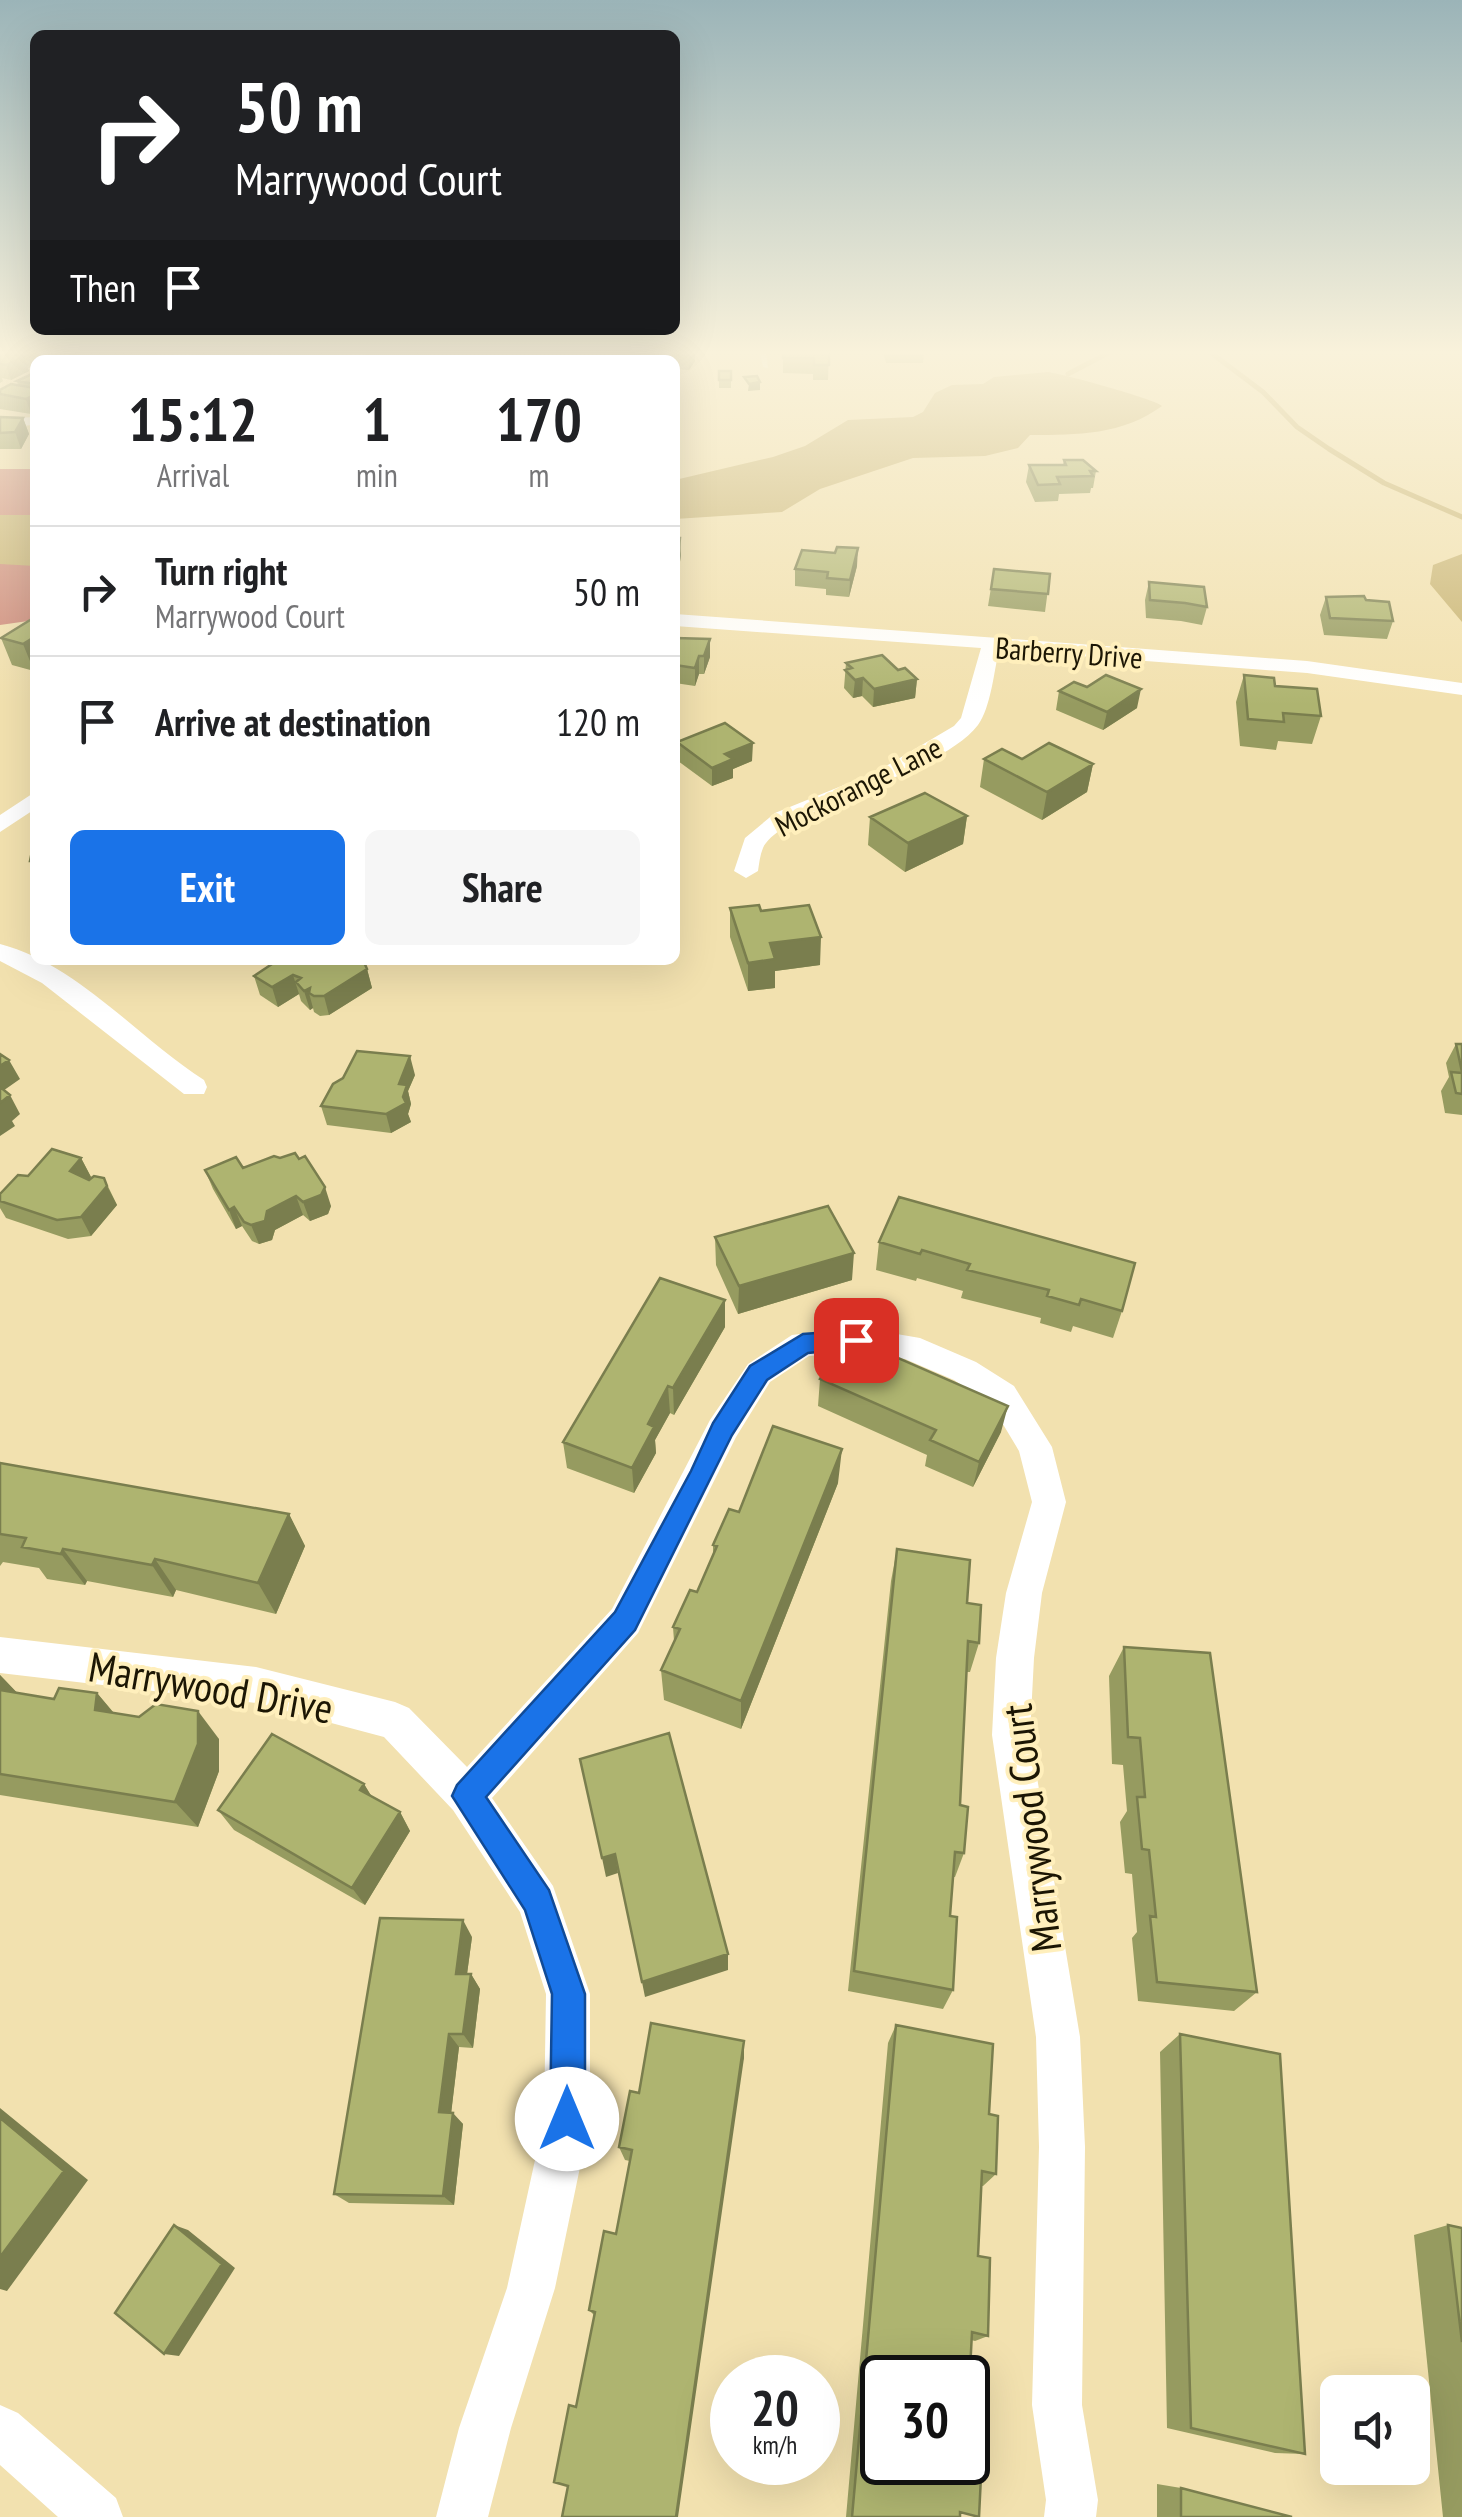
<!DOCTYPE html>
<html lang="en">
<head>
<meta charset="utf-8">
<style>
	:root { --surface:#fff; --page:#f6f6f6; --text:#202124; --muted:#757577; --line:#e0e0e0; --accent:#1a73e8 }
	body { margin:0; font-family:"PT Sans Narrow",sans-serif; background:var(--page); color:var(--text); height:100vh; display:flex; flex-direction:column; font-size:38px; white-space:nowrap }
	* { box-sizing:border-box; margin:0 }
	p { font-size:32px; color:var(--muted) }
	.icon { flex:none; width:55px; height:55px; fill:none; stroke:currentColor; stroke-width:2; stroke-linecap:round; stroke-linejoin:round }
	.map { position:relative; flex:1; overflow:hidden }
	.side { position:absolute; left:30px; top:355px; width:650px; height:610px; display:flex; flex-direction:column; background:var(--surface); border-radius:15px; box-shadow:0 10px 40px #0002 }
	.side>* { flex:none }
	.guide { position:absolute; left:30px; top:30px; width:650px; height:305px; border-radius:15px; box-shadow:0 10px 40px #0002; background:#202124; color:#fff; overflow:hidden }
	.buttons { position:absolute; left:1320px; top:2375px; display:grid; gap:20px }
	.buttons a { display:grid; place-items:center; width:110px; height:110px; border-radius:15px; background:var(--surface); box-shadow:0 10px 40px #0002; font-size:50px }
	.speed { position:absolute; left:710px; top:2355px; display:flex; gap:20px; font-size:50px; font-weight:700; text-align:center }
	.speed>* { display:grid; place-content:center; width:130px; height:130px; border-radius:50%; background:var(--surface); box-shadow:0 10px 40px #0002; line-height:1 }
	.speed small { font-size:25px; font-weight:400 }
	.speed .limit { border:5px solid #111; border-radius:15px; background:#fff; color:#111 }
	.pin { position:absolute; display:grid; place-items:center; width:85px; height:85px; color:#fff; margin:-42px; border-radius:20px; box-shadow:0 5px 15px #0006 }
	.me { position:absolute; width:110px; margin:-55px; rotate:0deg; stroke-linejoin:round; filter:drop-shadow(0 0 8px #0008) }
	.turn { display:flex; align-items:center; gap:35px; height:210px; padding:0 40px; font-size:45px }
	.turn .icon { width:130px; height:130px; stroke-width:2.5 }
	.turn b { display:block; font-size:70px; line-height:85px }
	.then { display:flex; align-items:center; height:95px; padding:0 40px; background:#0003; gap:20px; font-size:38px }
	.eta { display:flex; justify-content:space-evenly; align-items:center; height:170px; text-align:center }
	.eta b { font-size:60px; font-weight:700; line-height:70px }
	.button { display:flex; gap:20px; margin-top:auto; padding:20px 40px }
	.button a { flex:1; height:115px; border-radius:15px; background:var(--accent); color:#fff; font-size:40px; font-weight:700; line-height:115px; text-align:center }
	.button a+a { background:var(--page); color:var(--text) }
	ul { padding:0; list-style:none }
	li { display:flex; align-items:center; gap:30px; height:130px; padding:0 40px; border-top:2px solid var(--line) }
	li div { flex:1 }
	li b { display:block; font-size:38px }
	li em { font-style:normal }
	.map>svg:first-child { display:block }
</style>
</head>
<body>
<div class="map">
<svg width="1462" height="2517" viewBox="0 0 1462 2517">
	<rect width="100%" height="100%" fill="#f2e1af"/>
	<path fill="#ce8879" d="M0 469H35V620L0 625Z"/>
	<path fill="#c8b371" d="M1048 372C1063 374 1155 399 1162 406 1123 435 1077 435 1030 435L1018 448 985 456 913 458 820 489 782 512 675 519V480L773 457 805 446 848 420 913 417 923 412 935 393 952 385 983 384 994 377Z
		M0 515H35V566L0 564Z
		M1462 554V622L1430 584 1433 565Z"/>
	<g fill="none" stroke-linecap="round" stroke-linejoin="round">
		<path stroke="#c8b371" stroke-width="5" d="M1210 352 1263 392 1297 427 1329 449 1384 483 1462 517
			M1068 374 1110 352"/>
		<path fill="#fff" fill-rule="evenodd" d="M760 352H766L768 368 763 367Z"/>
		<path fill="#fff" fill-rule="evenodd" d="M177 352H194L184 360H167Z
			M353 352H369L361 360H346Z
			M35 417V425L0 427V419Z
			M675 614 1307 661 1462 683V695L1307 673 999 650C994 671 991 707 978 725 939 776 781 809 763 848 760 855 759 864 758 871L746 878 734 871 745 838 775 813 876 772 954 726 961 718 981 648 675 626Z
			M35 792V809L0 832V815Z
			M0 944C77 964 137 1037 204 1080L207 1087 204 1094H184L42 983 0 961Z
			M856 1327 920 1338 976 1362 1014 1386 1052 1447 1066 1502 1042 1593 1034 1658 1030 1735 1080 2037 1085 2147 1082 2405 1098 2500 1096 2517H1044L1046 2500 1032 2405 1039 2147 1036 2037 992 1735 996 1658 1006 1593 1032 1502 1019 1451 992 1406 954 1380 905 1359 856 1353 809 1356 770 1382 736 1437 638 1633 492 1798 553 1886 590 1994V2119L555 2288 511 2428 488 2517H436L459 2428 507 2288 544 2119 546 1994 520 1912 453 1810 384 1737 256 1703 0 1673V1637L256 1667 395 1702 409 1708 467 1767 612 1609 710 1420 748 1364 792 1335Z
			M0 2405 18 2413 116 2498 123 2517H58L0 2465Z"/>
	</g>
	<path fill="#969b60" d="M0 352H62L50 358 35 360V368H28L29 371 11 380 2 378 3 381 0 383Z
		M78 352H162L149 358 134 357 135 360H63Z
		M283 352H337L338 357 335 360H274L279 359 278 357Z
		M378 352H434L430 356H424L423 360H362L378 355Z
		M695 352V361L689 370 675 369V360H617V353Z
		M783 352H829L828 380H813V374L783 373Z
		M883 352H924L923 363H886Z
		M719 371H731V388H719Z
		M35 373V413L31 414 0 409V390L18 385 17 381Z
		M0 417 23 418 29 434 21 449H0Z
		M1064 460 1096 471 1093 488H1091L1090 493 1059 494 1058 501 1035 502 1026 482 1029 465H1063Z
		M675 538 681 555 678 575H675Z
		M857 566 849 597 826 595V589L795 586V569Z
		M994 569 1050 574 1045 612 988 606Z
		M1149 582 1207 607 1202 625 1181 621 1146 618 1145 600Z
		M1326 597 1366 600 1393 621 1387 639 1324 635 1320 615Z
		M35 617V670L34 671 12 665 1 638Z
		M675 638 710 639V657L704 674H699L695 686 675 683Z
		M846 663 898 670 917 679 915 698 873 707 862 696 853 698 844 688Z
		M1244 675 1275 686 1321 716 1312 744 1278 741 1276 750 1240 746 1236 702Z
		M1087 687 1137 708 1103 730 1056 710 1059 691Z
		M677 742 752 761 733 769V778L712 786 678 761Z
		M984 759H1022L1093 764 1087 792 1042 820 980 787Z
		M967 816 963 844 905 872 868 845 870 817Z
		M730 908 820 965 775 971V988L748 991 730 937Z
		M367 969 372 988 329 1015 320 1016 314 1012 313 1008 310 1010 301 1001 299 994 278 1007 260 995 254 976Z
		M1456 1044H1462V1115L1445 1113 1441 1091 1449 1077 1446 1063Z
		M415 1075 408 1091 411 1104 408 1114 411 1122 391 1133 327 1125 321 1106Z
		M81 1158 91 1177 88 1180 104 1178 117 1205 91 1236 68 1239 6 1218 0 1208V1194L28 1176Z
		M243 1168 331 1206 328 1214 310 1221 303 1215 275 1230 272 1240 259 1244 252 1241 242 1226 236 1229 213 1189 205 1170Z
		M899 1197 1122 1311 1113 1338 1073 1326 1071 1332 1040 1323 1041 1318 961 1298 963 1291 917 1278 916 1281 876 1270 879 1242Z
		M715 1237 852 1280 738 1314 716 1265Z
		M725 1300V1327L674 1415 670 1413 655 1440 656 1453 634 1493 567 1468 563 1442Z
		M897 1344 895 1357 1001 1432 973 1487 925 1466 927 1455 818 1406 820 1379Z
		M0 1463 289 1514 305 1546 276 1614 176 1590 173 1597 87 1581 85 1585 47 1579 39 1568 3 1562 0 1566Z
		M838 1483 741 1729 664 1700 661 1670 674 1641 673 1627 697 1592 713 1555V1545L739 1512Z
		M897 1549 967 1603 979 1643 970 1672H966L960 1805 964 1853 955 1877H953L950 1916 953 1990 943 2009 848 1991 891 1581Z
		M1124 1647 1257 1992 1234 2011 1138 2001 1132 1938 1137 1932 1132 1874 1125 1873 1120 1822 1127 1811 1123 1765 1112 1764 1109 1676Z
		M0 1675 17 1693 54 1699 97 1693 114 1713 219 1739V1771L198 1827 0 1795Z
		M364 1784 372 1797 400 1812 410 1831 365 1905 234 1830 218 1810Z
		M472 1937 467 1974H471L480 1989 473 2048 459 2047 451 2113 463 2124 454 2205 349 2203 334 2194Z
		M896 2025 989 2114 996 2174 983 2186H982L978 2256 988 2336 975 2341 971 2340 960 2517H846L888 2043Z
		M1180 2034 1305 2454 1275 2453 1167 2428 1160 2052Z
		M744 2041V2058L568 2486 576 2407 594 2315 589 2310 616 2234 630 2161 625 2160 619 2147 639 2093Z
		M1448 2225 1462 2228V2517H1443L1414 2235Z
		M1157 2484 1181 2488 1292 2517H1157Z"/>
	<path fill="#7a7e4e" d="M32 352H62L50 358V360H35V368L33 369 28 354Z
		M116 352H133L135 360H116L114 354Z
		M147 352H162L149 358Z
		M239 352H252L249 354 251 360H238L236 354Z
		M323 352H325L327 360H315Z
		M330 352H337L338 357 335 360H332Z
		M414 352H423L424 358 423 360H415Z
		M690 352H695V361L689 370V355Z
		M24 356 29 371 11 380 6 365Z
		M760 382V390L748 391 749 384Z
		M35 395V413L31 414 26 399Z
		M23 418 29 434 21 449 15 432Z
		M680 538 681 555 678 575V558Z
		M858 548 857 566 849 597 850 580Z
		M31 639 35 648 34 671 23 644Z
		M710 639V657L704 674V656Z
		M699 656V674L695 686V668Z
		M863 678 862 696 853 698 855 680Z
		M917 679 915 698 873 707 874 689Z
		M1141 689 1137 708 1103 730 1107 712Z
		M753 743 752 761 733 769V778L712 786V768L725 754Z
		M1093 764 1087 792 1042 820 1047 792Z
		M967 816 963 844 905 872 908 843Z
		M821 937 820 965 775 971V988L748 991V963L770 943Z
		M367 969 372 988 329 1015 324 996Z
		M293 975 299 994 278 1007 272 987Z
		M310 988 309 993 313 1008 310 1010 304 991Z
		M410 1056 415 1075 408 1091 411 1104 408 1114 411 1122 391 1133 386 1114Z
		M9 1060 20 1079 0 1093V1066Z
		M10 1095 20 1114 12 1121 15 1126 0 1136V1103Z
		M81 1158 91 1177 80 1190 70 1171Z
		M107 1186 117 1205 91 1236 81 1217Z
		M325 1187 331 1206 328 1214 310 1221 303 1202Z
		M296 1196 303 1215 275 1230 272 1240 259 1244 251 1225 267 1211Z
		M234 1207 242 1226 236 1229 229 1210Z
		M854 1253 852 1280 738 1314 739 1286Z
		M725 1300V1327L674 1415 673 1388Z
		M668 1386 670 1413 655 1440 656 1453 634 1493 632 1468 648 1424Z
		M1008 1406 1001 1432 973 1487 979 1462Z
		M842 1449 838 1483 741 1729V1701Z
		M289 1514 305 1546 276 1614 258 1583Z
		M63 1549 87 1581 85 1585 61 1554Z
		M155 1559 176 1590 173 1597 152 1565Z
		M0 1675 28 1704 0 1692Z
		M97 1693 121 1722 95 1710Z
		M198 1711 219 1739V1771L198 1827 175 1802Z
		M364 1784 376 1804 360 1790Z
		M400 1812 410 1831 365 1905 352 1888Z
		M615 1854 618 1873 606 1877 602 1858Z
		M463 1920 472 1937 465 1989 456 1974Z
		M728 1954V1970L645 1997 642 1982Z
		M471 1974 480 1989 473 2048 463 2034Z
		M449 2034 459 2047 450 2123 439 2112Z
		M744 2041V2058L678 2517H676Z
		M0 2108 88 2180 7 2291 0 2289Z
		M453 2113 463 2124 454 2205 443 2196Z
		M174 2225 188 2230 235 2268 179 2356 164 2354Z"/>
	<path fill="#aeb470" stroke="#7a7e4e" stroke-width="2.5" d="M0 352H2L24 356 6 365 0 364Z
		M78 352H88L110 356 102 360H63Z
		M283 352H323L315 359 278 357Z
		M783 352H829V365H814V358H783Z
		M200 354 236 356 231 360H193Z
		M367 355 402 357 399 360H362Z
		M719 371H731V380H719Z
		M34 373 35 384 17 381Z
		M757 376 760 382 749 384 744 377Z
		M11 384 35 388V395L26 399 0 394V390Z
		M0 417 23 418 15 432 0 433Z
		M1064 460H1083L1096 471H1090L1093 476 1057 477 1060 484 1038 485 1029 465H1066Z
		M675 538H680L678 558H675Z
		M837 547 858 548 850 580 827 578 828 572 795 569 802 550 835 553Z
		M994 569 1050 574 1048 594 991 589Z
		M1149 582 1204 587 1207 607 1185 603 1150 600Z
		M1364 596 1366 600 1389 602 1393 621 1330 618 1326 597Z
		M35 617V640L31 639 23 644 1 638Z
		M675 638 710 639 704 656H699L695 668 675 665Z
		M882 655 898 670 905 668 917 679 874 689 863 678 855 680 845 670 852 668 846 663Z
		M1106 675 1141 689 1107 712 1059 691 1074 682 1087 687Z
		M1244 675 1274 678 1275 686 1317 689 1321 716 1283 713 1284 722 1248 719Z
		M725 723 753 743 725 754 733 759 712 768 677 742Z
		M1049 743 1093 764 1047 792 984 759 1002 749 1022 759Z
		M925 793 967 816 908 843 870 817Z
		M33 846H35V861H30Z
		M759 905 761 911 809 905 821 937 770 943 775 959 748 963 730 908Z
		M278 960H359L364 962 367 969 324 996H314L309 993 310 988 304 991 296 982 301 978 293 975 272 987 254 976Z
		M1456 1044H1462V1072Z
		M357 1051 410 1056 399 1084 407 1085 403 1097 406 1103 386 1114 321 1106 333 1084 343 1078Z
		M0 1054 9 1060 0 1066Z
		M1451 1072 1462 1073V1094L1456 1093Z
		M0 1087 10 1095 0 1103Z
		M52 1149 81 1158 70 1171 89 1180 94 1176 104 1178 107 1186 81 1217 57 1220 0 1201V1194L18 1175 28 1176Z
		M295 1153 299 1159 305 1156 325 1187 321 1195 303 1202 296 1196 267 1211 265 1221 251 1225 244 1222 234 1207 229 1210 205 1170 236 1157 243 1168 274 1156 280 1158Z
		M899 1197 1135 1263 1122 1311 1081 1299 1079 1305 1047 1296 1049 1290 967 1270 970 1264 922 1250 920 1254 879 1242Z
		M828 1206 854 1253 739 1286 715 1237Z
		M660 1278 725 1300 673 1388 668 1386 648 1424 654 1427 632 1468 563 1442Z
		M854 1325 897 1344 891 1355 1008 1406 979 1462 930 1440 936 1430 820 1379Z
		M773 1426 842 1449 741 1701 661 1670 680 1629 673 1627 690 1590 697 1592 717 1546 713 1545 729 1509 739 1512Z
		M0 1463 289 1514 258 1583 155 1559 152 1565 63 1549 61 1554 22 1547 26 1538 0 1534Z
		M897 1549 970 1560 967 1603 981 1605 979 1643 968 1641 960 1805 968 1807 964 1853 955 1852 950 1916 957 1917 953 1990 854 1971Z
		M1124 1647 1210 1653 1257 1992 1157 1982 1150 1916 1156 1917 1149 1850 1142 1849 1137 1797H1145L1140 1738 1128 1737Z
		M59 1688 97 1693 95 1710 139 1717 156 1704 198 1711V1744L175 1802 0 1774V1690L54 1699Z
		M669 1733 728 1954 642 1982 615 1854 602 1858 580 1759Z
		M272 1734 364 1784 360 1790 400 1812 352 1888 218 1810Z
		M380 1918 463 1920 456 1974H471L463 2034H449L439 2112 453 2113 443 2196 334 2194Z
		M651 2023 744 2041 676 2517H562L568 2486 554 2482 569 2405 576 2407 595 2312 589 2310 604 2231 616 2234 632 2150 619 2147 630 2091 639 2093Z
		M896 2025 993 2044 989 2114 998 2116 996 2174 982 2171 978 2256 990 2258 988 2336 972 2332 968 2410V2378H882V2462H968V2431L983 2435 979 2517 960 2512V2517H852Z
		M1180 2034 1280 2054 1305 2454 1191 2428Z
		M0 2118 64 2171 0 2257Z
		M174 2225 222 2264 164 2354 115 2313Z
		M1448 2225 1462 2228V2342Z
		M1181 2488 1292 2517H1181Z"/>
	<linearGradient id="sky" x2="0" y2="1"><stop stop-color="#9bb4b8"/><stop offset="0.5" stop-color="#f9f2db"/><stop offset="1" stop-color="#f9f2db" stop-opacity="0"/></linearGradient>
	<rect width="1462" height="705" fill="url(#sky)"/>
	<path fill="#1a73e8" stroke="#114b97" stroke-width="2.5" d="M856 1330 865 1333 868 1340 865 1347 808 1353 767 1380 732 1435 635 1630 486 1797 549 1890 585 1994V2119L579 2131 567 2137 555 2131 550 2119 552 1994 525 1910 452 1796 457 1785 615 1612 691 1471 713 1423 750 1366 803 1334Z"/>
	<g text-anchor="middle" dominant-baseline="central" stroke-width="8" stroke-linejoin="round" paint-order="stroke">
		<g font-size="30" fill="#1c1604" stroke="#ffefbc">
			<text transform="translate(1069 652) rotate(4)">Barberry Drive</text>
			<text transform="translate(858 786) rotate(-27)">Mockorange Lane</text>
		</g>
		<g font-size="42" fill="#1c1604" stroke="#ffefbc">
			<text transform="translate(211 1687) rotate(10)">Marrywood Drive</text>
			<text transform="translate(1031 1828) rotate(-97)">Marrywood Court</text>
		</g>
	</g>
</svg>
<div class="buttons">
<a><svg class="icon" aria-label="sound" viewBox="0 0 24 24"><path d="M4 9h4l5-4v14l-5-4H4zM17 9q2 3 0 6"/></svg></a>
</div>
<div class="speed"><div>20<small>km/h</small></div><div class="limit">30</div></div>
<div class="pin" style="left:856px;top:1340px;background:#d93025"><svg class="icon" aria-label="arrive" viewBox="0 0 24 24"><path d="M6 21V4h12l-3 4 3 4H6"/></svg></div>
<svg class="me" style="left:567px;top:2119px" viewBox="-20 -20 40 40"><circle r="19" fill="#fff"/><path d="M0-13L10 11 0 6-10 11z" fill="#1a73e8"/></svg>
<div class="guide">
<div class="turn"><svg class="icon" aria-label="right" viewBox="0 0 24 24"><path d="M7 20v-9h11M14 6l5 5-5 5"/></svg><div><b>50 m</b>Marrywood Court</div></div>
<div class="then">Then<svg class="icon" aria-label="arrive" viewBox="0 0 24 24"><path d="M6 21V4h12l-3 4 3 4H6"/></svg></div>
</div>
<section class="side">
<div class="eta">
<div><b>15:12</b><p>Arrival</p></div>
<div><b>1</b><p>min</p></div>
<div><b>170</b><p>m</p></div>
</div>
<ul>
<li><svg class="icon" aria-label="right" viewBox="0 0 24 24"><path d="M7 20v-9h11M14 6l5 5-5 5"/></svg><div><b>Turn right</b><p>Marrywood Court</p></div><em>50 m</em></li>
<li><svg class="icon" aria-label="arrive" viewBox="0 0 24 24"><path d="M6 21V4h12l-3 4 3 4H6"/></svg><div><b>Arrive at destination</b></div><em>120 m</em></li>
</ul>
<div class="button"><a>Exit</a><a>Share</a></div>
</section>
</div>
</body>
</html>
